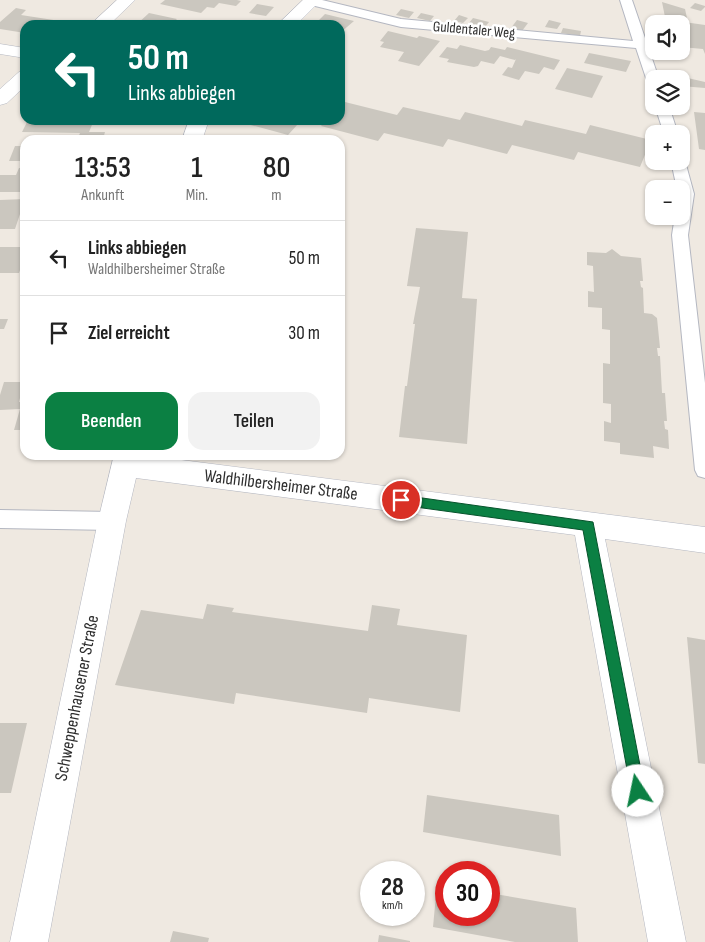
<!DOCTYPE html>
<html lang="de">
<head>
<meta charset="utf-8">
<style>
	:root { --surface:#fff; --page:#f2f2f2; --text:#222; --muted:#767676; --line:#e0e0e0; --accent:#0b8043 }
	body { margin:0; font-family:"Sofia Sans Condensed",sans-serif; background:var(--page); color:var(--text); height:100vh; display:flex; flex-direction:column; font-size:19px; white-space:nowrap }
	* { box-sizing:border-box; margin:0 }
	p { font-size:16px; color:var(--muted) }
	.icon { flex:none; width:28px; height:28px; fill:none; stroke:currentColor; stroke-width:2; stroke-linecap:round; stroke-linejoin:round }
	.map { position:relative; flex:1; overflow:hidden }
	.details { position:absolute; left:20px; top:135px; width:325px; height:325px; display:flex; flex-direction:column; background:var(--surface); border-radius:15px; box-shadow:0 1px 4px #0004 }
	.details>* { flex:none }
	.guide { position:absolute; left:20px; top:20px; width:325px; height:105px; border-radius:15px; box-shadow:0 1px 4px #0004; background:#00695c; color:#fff; overflow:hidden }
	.fabs { position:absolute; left:645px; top:15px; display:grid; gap:10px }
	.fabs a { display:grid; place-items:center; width:45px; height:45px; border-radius:10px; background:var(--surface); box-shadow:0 1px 4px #0004; font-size:25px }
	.speed { position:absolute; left:360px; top:861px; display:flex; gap:10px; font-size:25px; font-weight:700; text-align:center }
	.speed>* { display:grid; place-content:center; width:65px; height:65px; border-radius:50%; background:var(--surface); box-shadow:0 1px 4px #0004; line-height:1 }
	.speed small { font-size:12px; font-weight:400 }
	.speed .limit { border:8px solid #d22; background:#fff; color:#111 }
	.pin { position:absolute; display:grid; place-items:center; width:42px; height:42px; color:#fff; margin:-21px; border:2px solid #fff; border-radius:50%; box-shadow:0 1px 5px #0007 }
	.me { position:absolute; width:55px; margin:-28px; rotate:349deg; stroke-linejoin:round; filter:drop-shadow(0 0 4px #0008) }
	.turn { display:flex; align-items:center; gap:18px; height:105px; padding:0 25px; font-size:22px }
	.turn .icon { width:65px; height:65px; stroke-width:2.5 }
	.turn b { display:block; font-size:35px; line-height:42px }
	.eta { display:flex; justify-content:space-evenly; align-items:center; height:85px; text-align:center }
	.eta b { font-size:30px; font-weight:600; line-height:35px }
	.button { display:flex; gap:10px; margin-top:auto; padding:10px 25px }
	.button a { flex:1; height:58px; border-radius:15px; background:var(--accent); color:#fff; font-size:20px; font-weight:600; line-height:58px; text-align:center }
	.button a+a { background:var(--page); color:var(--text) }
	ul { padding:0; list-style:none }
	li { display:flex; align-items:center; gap:15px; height:75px; padding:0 25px; border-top:1px solid var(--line) }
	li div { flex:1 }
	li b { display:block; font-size:19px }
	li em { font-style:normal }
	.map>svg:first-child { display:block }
</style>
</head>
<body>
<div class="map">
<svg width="705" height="942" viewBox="0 0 705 942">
	<rect width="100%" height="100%" fill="#efe9e1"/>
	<path fill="#cbc7bf" d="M165 0H237L241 1 236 6 219 3 214 8 207 7 201 13 160 4Z
		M662 2 685 9 687 18 665 17Z
		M695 3 705 6V7L701 11 690 8Z
		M257 4 274 7 266 16 249 13Z
		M16 8 26 10 21 15 60 21 56 25H25V33L0 29V22Z
		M401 9 414 12 409 18 396 15Z
		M149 13 177 19 171 25H136Z
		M421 13 434 16 430 21 417 18Z
		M325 14 354 21 340 33V25H314Z
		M459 15 468 18 463 23 454 21Z
		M473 18 489 22 485 27 469 23Z
		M517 20 528 23 522 31 511 28Z
		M549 20 561 23 557 29 545 27Z
		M670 20 705 25V54L703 49 681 47V24H670Z
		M563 28 581 31 580 36 561 33Z
		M388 31 417 38 419 36 440 41 419 66 398 61 404 52 380 47 384 42 380 41Z
		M460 45 485 51 489 50 491 47 505 50 507 47 560 60 554 70 544 67 539 74 525 71 519 80 502 75 508 67 512 68 516 59 515 60 500 56 494 64 481 61 478 66 474 67 447 62 449 59 439 57 447 47 457 49Z
		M589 53 631 61 626 72 584 63Z
		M567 68 603 76 592 98 555 89Z
		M679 76 705 82V88L681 86V79H679Z
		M341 101 397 115 403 107 460 120 465 112 522 126 525 120 586 134 590 125 651 140 640 167 578 152 574 160 512 145 507 154 448 139 443 147 384 133 378 141 321 126 326 120H340Z
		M694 112 705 113V150L699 149Z
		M28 120H94L89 132H105L103 139 81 140H77L80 133 22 132Z
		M148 120H169L168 125H147Z
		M285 120 298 124 288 135 236 121Z
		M260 135 282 137 281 140H258Z
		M15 146H25V165H20L22 161H9Z
		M19 168H25V192H0V175H16Z
		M25 199 15 229H0V200Z
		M416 228 468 232 462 298 477 299 467 444 399 437 405 386H407L415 324H413L420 287 407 286Z
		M0 247H25V256L19 273H0Z
		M612 249 621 256 641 258 643 281H640L641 287 643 288 644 313 652 314 657 318 660 348H657L658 356H660L662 393H665L667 421H664L665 429 668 430 669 449 653 446 654 458 620 454V443L604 441V421L611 423V404L603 403V363L610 364V330L602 329V308L588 307V291L594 292 593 266 587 265V252L606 253Z
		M0 319H8L4 329H0Z
		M4 382H24L19 402H22L25 392V430H14L20 409 0 410V395Z
		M207 604 234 608 232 612 368 631 372 605 400 609 397 625 467 635 460 712 369 698 367 713 236 693 234 704 115 685 141 610 203 619Z
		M687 637 705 640V764L698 763Z
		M0 723H27L11 793H0Z
		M427 795 559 815 561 856 423 832Z
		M437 884 446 886V915H489V893L576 908 578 942H515L433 927Z
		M173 931 209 938 208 942H170Z
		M379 935 410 941V942H378Z"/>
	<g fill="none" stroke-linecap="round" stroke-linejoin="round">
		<g stroke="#b4b7c1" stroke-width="2">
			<path id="service" d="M306 0H322L401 19 633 41 620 0H632L659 79H654V88L649 87 636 48 401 27 307 4Z
				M655 106H669L678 134H664Z
				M681 157 685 161 694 194 688 235 705 383V478L698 476 695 470 672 235 675 216H681V189H677L671 161H681Z
				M0 510 112 512 119 515 122 521 119 527 112 530 0 528Z"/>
		</g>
		<g stroke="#b4b7c1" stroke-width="1">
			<path id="minor" d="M117 0H135L109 25H90Z
				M303 0H321L296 25H277Z
				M0 44 25 48V58L0 54Z
				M25 70V86L7 103 0 105V89L19 72Z
				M189 120H209L202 140H182Z
				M114 455H142L705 527V553L605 539 686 942H648L575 535 136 478 126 521 48 942H10L98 521Z"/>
		</g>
		<use href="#service" fill="#fff" fill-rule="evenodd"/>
		<use href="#minor" fill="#fff" fill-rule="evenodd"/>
	</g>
	<path fill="#0b8043" stroke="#07532c" d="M401 495 593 522 645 791 643 796 638 798 633 796 631 791 583 530 401 505 397 504 395 500 397 497Z"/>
	<g text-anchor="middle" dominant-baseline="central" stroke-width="5" stroke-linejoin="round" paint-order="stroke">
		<g font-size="15" fill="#2e2e2e" stroke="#fff">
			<text transform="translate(474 30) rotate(5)">Guldentaler Weg</text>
		</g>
		<g font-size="18" fill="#2e2e2e" stroke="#fff">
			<text transform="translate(281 485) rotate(7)">Waldhilbersheimer Straße</text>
			<text transform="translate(77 698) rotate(-79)">Schweppenhausener Straße</text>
		</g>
	</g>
</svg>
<div class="fabs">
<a><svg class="icon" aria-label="sound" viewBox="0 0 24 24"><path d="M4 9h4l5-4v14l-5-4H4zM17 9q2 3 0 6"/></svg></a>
<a><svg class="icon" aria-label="layers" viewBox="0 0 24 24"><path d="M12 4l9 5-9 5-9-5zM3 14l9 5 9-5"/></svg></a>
<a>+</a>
<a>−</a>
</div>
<div class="speed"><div>28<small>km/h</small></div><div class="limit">30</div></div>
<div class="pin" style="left:401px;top:500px;background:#d93025"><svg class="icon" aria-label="arrive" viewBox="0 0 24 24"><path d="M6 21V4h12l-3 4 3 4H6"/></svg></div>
<svg class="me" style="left:638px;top:791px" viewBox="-20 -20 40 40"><circle r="19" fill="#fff"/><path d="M0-13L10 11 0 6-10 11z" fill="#0b8043"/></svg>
<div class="guide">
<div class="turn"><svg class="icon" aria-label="left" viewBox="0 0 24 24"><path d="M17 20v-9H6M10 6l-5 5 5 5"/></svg><div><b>50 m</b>Links abbiegen</div></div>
</div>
<section class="details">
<div class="eta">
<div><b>13:53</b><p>Ankunft</p></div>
<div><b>1</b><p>Min.</p></div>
<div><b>80</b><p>m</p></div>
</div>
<ul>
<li><svg class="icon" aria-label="left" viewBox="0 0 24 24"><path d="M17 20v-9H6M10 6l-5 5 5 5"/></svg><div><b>Links abbiegen</b><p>Waldhilbersheimer Straße</p></div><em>50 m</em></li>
<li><svg class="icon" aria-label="arrive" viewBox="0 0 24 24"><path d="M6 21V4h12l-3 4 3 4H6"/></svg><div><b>Ziel erreicht</b></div><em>30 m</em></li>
</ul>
<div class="button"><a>Beenden</a><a>Teilen</a></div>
</section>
</div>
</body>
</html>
